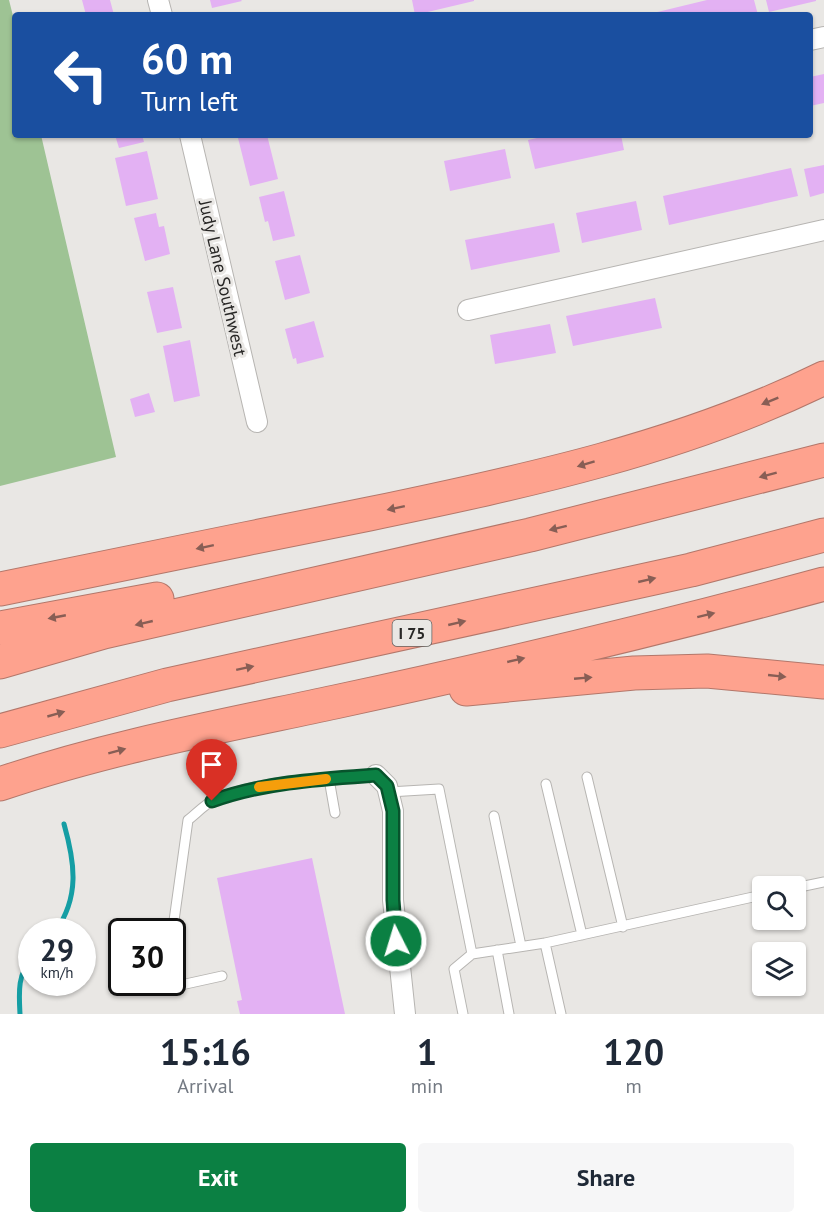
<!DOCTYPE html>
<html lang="en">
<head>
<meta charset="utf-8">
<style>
	:root { --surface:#fff; --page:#f6f6f7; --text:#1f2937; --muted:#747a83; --accent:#0b8043 }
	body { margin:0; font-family:"PT Sans",sans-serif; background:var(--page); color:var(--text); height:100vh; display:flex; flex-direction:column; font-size:22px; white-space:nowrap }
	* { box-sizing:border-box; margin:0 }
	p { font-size:20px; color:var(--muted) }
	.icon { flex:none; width:33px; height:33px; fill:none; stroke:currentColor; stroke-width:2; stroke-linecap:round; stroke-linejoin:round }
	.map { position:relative; height:1014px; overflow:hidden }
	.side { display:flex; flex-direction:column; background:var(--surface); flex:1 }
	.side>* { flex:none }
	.hud { position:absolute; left:12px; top:12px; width:801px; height:126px; border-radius:6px; box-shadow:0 2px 4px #0004; background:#1a4fa0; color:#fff; overflow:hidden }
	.fabs { position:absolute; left:752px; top:876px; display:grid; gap:12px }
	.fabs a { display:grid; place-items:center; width:54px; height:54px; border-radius:6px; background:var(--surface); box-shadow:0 2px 4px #0004; font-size:30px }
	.speed { position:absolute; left:18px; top:918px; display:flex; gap:12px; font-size:30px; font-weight:700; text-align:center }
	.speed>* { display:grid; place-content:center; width:78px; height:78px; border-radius:50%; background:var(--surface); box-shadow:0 2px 4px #0004; line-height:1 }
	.speed small { font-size:15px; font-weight:400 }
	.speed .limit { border:3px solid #111; border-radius:9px; background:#fff; color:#111 }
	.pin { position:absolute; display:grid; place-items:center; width:51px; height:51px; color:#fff; margin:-62px -26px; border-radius:50% 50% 50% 0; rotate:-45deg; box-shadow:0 0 6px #0007 }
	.pin .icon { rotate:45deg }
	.me { position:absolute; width:66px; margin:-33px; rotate:355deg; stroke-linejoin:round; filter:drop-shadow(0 0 4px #0008) }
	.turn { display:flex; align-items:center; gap:21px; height:126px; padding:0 30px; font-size:27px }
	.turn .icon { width:78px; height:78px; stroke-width:2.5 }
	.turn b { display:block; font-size:42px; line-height:51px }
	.eta { display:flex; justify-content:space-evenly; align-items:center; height:102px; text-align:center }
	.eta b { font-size:36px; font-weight:600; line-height:42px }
	.cta { display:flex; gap:12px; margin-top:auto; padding:12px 30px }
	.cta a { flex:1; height:69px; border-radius:6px; background:var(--accent); color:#fff; font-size:24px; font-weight:600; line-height:69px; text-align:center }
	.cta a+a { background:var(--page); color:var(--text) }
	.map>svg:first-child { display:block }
</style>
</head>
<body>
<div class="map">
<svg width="824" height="1014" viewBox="0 0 824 1014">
	<rect width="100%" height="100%" fill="#e9e7e4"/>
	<path fill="#9ec394" d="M0 0H9L15 24V135H41L116 457 0 486Z"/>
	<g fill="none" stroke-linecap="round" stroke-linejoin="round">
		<path stroke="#159ea4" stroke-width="5" d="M55 932C80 897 75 863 64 824
			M20 1014C19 995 17 973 32 959"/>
	</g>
	<path fill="#e3b1f3" d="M82 0H110L114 15H86Z
		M210 0H241L242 1 212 8Z
		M412 0H474V1L415 15Z
		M707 0H754L758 15H645Z
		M766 0H816V1L769 12Z
		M824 74V103L810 106V77Z
		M115 135H142L144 142 119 148Z
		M250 135H267L278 179 250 186 238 138Z
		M550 135H621L624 150 535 169 528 140Z
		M505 149 511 178 450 191 444 161Z
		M147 151 158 199 126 206 115 158Z
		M824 165V193L810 197 804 169Z
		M791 168 798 196 669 225 663 196Z
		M284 191 295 236 273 241 268 221 265 222 259 197Z
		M636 201 642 230 582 243 576 213Z
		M156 213 159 227 164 226 170 254 145 261 134 218Z
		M554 223 560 252 471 270 465 240Z
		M300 255 310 293 285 300 275 261Z
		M173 287 182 328 157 333 147 292Z
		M655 298 662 328 573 346 566 316Z
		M314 321 324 357 297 364 296 358 293 359 285 329Z
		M550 324 556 353 495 364 490 335Z
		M190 340 200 396 174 402 163 346Z
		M149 393 155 412 135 417 130 399Z
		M312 858 345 1014H240L237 1001 242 1000 217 878Z"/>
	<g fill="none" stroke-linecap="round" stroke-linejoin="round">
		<g stroke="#b7b5b2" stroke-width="11">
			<path id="service" d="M587 777 623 927
				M329 779 335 813
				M546 784 582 935
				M389 792 439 789 472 954
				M494 816 521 946
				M795 888 824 882
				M172 935 188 820C196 814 205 804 214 800 262 778 324 779 376 775
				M545 943 561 1014
				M497 950 509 1014
				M168 982 172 987 222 976
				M463 1014 454 969 472 954 545 943 762 895"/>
		</g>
		<g stroke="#b7b5b2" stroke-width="22">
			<path id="minor" d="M158 0 162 15
				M810 40 824 37
				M190 135 257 422
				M468 310 824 230
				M376 775 387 786 393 811V900L405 1014"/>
		</g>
		<g stroke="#b3776a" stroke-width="35">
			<path id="motorway" d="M0 589C123 563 246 539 369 514 523 482 682 448 824 378
				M0 628 157 599
				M0 662 104 632 530 535 824 460
				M466 689 634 673 707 671 824 682
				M0 731 167 685 691 570 824 535
				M0 784C109 747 223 726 335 702 498 667 662 628 824 584"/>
		</g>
		<use href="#service" stroke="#fff" stroke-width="9"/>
		<use href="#minor" stroke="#fff" stroke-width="20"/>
		<use href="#motorway" stroke="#fea28e" stroke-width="33"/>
	</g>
	<defs><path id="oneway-solid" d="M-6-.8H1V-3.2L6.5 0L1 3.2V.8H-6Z" transform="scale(1.5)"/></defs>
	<g fill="#885e55">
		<use href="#oneway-solid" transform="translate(770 401) rotate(158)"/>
		<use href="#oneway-solid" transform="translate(586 464) rotate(163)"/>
		<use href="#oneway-solid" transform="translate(768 475) rotate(165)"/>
		<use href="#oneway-solid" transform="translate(396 508) rotate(168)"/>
		<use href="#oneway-solid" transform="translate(558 528) rotate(166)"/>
		<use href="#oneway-solid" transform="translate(205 547) rotate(168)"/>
		<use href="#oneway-solid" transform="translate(647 580) rotate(-13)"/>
		<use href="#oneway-solid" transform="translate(706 615) rotate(-14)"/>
		<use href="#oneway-solid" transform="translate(57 617) rotate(169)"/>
		<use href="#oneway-solid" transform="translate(144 623) rotate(167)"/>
		<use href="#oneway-solid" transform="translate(457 623) rotate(-13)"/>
		<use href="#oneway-solid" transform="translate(516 660) rotate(-13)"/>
		<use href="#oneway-solid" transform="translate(245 668) rotate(-12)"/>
		<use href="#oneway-solid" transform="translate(777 676) rotate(6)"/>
		<use href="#oneway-solid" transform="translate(583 678) rotate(-5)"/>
		<use href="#oneway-solid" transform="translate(56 714) rotate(-16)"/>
		<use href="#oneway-solid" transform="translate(117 751) rotate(-15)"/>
	</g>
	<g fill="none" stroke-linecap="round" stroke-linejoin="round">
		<g stroke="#07532c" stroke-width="15">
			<path id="route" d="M212 801C265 782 320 779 376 775L387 786 393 811V900L396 941"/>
		</g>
		<use href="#route" stroke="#0b8043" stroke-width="10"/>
		<path stroke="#f59e0b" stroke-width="10" d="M259 787 326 779"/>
	</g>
	<g text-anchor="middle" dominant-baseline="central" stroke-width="6" stroke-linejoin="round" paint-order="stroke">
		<rect fill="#e9e7e4" stroke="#62615f" stroke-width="1.5" x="392.5" y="620" width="39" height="26" rx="4.5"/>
		<g font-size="16" font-weight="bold" fill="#282726">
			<text x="412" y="633">I 75</text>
		</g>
		<g font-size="18" fill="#282726" stroke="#e9e7e4">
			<text transform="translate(223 278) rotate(77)">Judy Lane Southwest</text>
		</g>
	</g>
</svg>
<div class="fabs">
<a><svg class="icon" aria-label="search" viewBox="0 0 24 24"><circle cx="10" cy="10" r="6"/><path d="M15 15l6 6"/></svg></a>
<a><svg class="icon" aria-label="layers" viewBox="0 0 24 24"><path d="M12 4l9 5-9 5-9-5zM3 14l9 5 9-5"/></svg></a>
</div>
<div class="speed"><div>29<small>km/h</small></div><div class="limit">30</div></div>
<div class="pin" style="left:212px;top:801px;background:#d93025"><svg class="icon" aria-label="arrive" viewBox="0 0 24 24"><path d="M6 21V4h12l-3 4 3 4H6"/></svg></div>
<svg class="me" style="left:396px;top:941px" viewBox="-20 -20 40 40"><circle r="17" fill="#0b8043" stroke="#fff" stroke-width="3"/><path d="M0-11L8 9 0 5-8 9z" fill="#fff"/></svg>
<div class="hud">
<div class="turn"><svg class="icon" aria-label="left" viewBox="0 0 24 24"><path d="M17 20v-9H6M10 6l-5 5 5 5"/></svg><div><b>60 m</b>Turn left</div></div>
</div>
</div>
<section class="side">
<div class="eta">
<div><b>15:16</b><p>Arrival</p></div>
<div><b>1</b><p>min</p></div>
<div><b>120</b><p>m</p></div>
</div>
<div class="cta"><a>Exit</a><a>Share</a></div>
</section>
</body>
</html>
